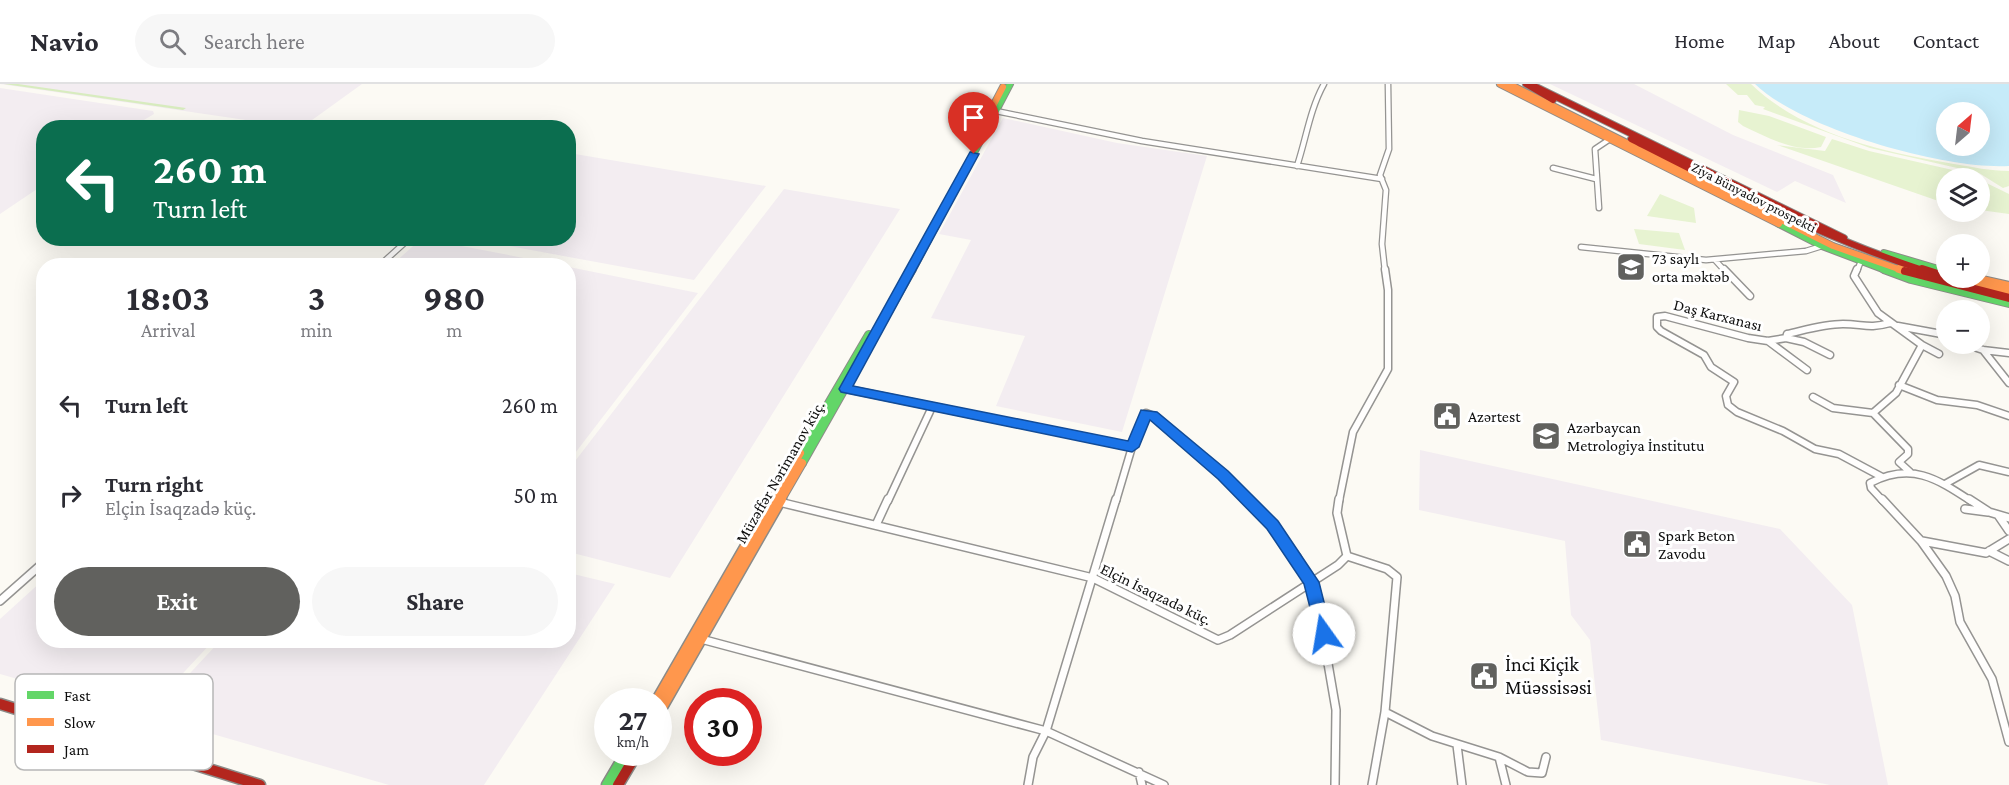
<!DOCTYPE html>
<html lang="en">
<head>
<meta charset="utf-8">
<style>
	:root { --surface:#fff; --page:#f7f7f7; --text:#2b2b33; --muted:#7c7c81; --line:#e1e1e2; --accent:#61615e }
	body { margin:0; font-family:"Crimson Pro",serif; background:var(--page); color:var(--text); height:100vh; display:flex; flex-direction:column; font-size:22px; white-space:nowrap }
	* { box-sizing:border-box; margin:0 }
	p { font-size:20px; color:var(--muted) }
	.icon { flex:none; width:33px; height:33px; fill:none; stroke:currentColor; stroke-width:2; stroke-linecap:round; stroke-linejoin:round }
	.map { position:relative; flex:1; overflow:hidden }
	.details { position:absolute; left:36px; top:174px; width:540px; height:390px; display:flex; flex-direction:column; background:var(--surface); border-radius:24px; box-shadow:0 6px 24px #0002 }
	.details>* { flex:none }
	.hud { position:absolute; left:36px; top:36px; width:540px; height:126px; border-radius:24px; box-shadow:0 6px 24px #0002; background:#0b6e4f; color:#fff; overflow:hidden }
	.needle { width:39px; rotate:28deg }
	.controls { position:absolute; left:1936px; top:18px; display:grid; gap:12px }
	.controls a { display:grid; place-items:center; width:54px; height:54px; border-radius:50%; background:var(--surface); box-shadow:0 6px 24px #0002; font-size:30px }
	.speed { position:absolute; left:594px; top:604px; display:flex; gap:12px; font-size:30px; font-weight:700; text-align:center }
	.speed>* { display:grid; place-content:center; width:78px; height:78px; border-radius:50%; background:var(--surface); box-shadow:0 6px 24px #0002; line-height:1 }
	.speed small { font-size:15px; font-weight:400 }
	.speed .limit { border:9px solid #d22; background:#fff; color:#111 }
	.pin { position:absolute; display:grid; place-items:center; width:51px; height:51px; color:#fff; margin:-62px -26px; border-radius:50% 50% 50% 0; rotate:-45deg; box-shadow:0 0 6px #0007 }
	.pin .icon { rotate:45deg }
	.me { position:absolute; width:66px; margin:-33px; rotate:347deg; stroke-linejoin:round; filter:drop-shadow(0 0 4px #0008) }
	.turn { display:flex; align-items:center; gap:21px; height:126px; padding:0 18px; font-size:27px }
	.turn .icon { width:78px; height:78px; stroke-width:2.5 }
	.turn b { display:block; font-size:42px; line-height:51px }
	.eta { display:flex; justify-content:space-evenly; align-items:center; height:102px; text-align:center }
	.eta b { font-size:36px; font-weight:700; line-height:42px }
	.button { display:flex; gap:12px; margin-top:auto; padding:12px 18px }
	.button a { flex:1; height:69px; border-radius:36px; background:var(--accent); color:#fff; font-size:24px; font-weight:700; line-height:69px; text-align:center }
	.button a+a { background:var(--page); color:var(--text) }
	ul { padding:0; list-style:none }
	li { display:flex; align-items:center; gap:18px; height:90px; padding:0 18px }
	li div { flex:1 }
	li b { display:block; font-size:22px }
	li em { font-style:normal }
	header { display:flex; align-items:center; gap:36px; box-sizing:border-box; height:84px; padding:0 30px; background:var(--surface); border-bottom:2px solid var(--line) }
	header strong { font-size:28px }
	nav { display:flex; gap:33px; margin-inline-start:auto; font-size:21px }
	.search { width:420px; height:54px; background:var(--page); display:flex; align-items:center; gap:15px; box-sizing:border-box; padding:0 21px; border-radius:33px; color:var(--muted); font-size:22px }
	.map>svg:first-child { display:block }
</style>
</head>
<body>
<header>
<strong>Navio</strong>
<div class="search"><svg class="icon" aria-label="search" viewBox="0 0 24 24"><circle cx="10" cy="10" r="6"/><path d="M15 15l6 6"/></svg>Search here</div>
<nav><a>Home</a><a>Map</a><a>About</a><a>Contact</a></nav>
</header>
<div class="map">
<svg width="2009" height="701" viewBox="0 0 2009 701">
	<rect width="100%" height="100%" fill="#fcfaf4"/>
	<path fill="#f3edf1" d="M0 0H362L301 44Z
		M1550 0H1634L1733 51 1833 91 1846 119 1795 97 1777 108Z
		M0 4 153 27 154 30 132 43 44 44 43 101 0 130Z
		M1003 34 1117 59 1207 72 1122 348 996 322 1025 252 931 234 971 156 939 150Z
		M569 69 766 102 694 196 471 155 568 154Z
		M784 105 900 125 670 494 569 468V385Z
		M422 154 425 155 560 181H392Z
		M569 183 698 209 569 377 568 183Z
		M1420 366 1780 445 1852 521 1888 701H1830L1601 656 1590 556 1571 531 1565 457 1419 426Z
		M569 489 615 500 484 701H389L150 632 220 557 568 556Z
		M43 496 44 556 213 557 144 631 0 590V535Z"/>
	<path fill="#e7f3d1" d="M1726 0H1751C1804 51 1884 68 1954 80 1973 83 1990 87 2009 87V102L2003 104 1979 89 1870 64 1763 25 1765 23 1755 21 1747 11H1738Z
		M1739 26 1769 32 1826 53 1821 63C1794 69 1767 53 1743 42L1738 38Z
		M1832 55 1869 67 1966 89 2009 110V130L1980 126V94H1947V120L1777 61 1825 67Z
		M1660 110 1694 124 1696 139 1647 132Z
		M1634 145 1679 149 1685 166 1639 160Z"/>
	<path fill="#d8ecbf" d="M4 0H18L186 24 183 26Z"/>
	<path fill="#c6ebf9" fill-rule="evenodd" d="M1755 0H2009V82C1945 86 1801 45 1755 0ZM1947 28H1980V62H1947Z"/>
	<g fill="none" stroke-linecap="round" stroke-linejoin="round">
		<g stroke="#959492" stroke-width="7">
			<path id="street-far2" d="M991 26 1142 57 1382 95
				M1297 82C1306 55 1310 25 1324 0
				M1553 84 1596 95
				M1599 124 1595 65 1610 55
				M1581 163 1706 176 1806 167 1822 162
				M1715 176 1725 187
				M379 182 410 154
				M1385 187 1382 160 1386 106 1380 91 1389 65 1388 0
				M1857 187 1861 177"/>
		</g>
		<g stroke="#959492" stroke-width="9">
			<path id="street-far1" d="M1724 185 1750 212
				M1857 185 1854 192 1878 229 1922 261 1896 309 1873 329 1908 365V370L1899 378 1910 388
				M1898 242 1947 251
				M1786 254 1804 258 1830 271
				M1768 257 1807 286
				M1965 260 1983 266 2009 269
				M1922 261 1939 270
				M1983 266 2009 299
				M1899 301 1937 316 1977 321 2009 332
				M842 304 1132 363
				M1813 313 1833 324 1873 329
				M1882 393 1839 370 1815 365 1783 347 1737 328 1728 321 1726 312 1734 298 1711 283 1704 271 1661 247 1657 243V233L1665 232 1748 254 1768 257 1786 254 1787 250C1805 246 1824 240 1843 240 1863 240 1869 245 1890 239
				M1945 400 1979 381 2009 388
				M888 417 932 323
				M1116 417 1132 363 1146 329 1158 334 1250 417
				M1339 417 1353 348 1388 285V206L1385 185
				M1883 417 1871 404 1870 399C1911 378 1936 394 1971 417"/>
		</g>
		<g stroke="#959492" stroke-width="10">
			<path id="street" d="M1249 415 1297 473 1316 510 1336 626 1335 701
				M1339 415 1337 429 1347 472
				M1882 415 1921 457 1946 492 1955 512 1960 538 1992 595 2009 658
				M1969 415 1989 428 2009 434
				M779 418 1093 494 1218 556 1230 551 1338 481 1347 472
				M1965 425 1988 428
				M1998 431 2009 447
				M876 441 888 415
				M1922 457 1986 469 2009 455
				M1989 467 2009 477
				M1347 472 1387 485 1397 493 1385 628 1372 701
				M0 517 44 478
				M701 555 1046 647 1164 701
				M1385 628 1432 652 1499 673 1528 688 1542 689 1546 673
				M1457 661 1462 701
				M1499 673 1506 701
				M1139 688 1142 701
				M1028 701 1033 673 1046 647 1116 415"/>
		</g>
		<g stroke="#8c8b88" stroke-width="8">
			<path id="fast-far2" d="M1779 140 1822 162 1888 187
				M1884 169 1945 187
				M912 187 1010 0"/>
		</g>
		<g stroke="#8c8b88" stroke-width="10">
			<path id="fast-far1" d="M1884 185 1911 195 2009 219
				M1940 185 1947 187
				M800 369 869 251
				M802 379 912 185"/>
		</g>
		<g stroke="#8c8b88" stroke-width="13">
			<path id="fast" d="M607 701 626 669"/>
		</g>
		<g stroke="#8c8b88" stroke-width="8">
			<path id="slow-far2" d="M1500 0 1779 140
				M1509 0 1833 162 1904 187
				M981 45 1003 3"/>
		</g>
		<g stroke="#8c8b88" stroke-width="10">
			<path id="slow-far1" d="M1899 185 1905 187
				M1951 194 2009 207
				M1974 194 2009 202
				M772 417 800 369
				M780 417 802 379"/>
		</g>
		<g stroke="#8c8b88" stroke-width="13">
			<path id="slow" d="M656 618 773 415
				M658 630 781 415"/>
		</g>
		<g stroke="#8c8b88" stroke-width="8">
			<path id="jam-far2" d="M1526 0 1553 16
				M1532 1 1844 154
				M1631 55C1727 104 1823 154 1926 187"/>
		</g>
		<g stroke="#8c8b88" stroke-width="10">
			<path id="jam-far1" d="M1922 185 1947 193
				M1905 187 2009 214"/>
		</g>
		<g stroke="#8c8b88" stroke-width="13">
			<path id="jam" d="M0 620 260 701
				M618 701 637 669"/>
		</g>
		<use href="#street-far2" stroke="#fffefd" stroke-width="4.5"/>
		<use href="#street-far1" stroke="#fffefd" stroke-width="6"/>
		<use href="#street" stroke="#fffefd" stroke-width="7"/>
		<use href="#fast-far2" stroke="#63d668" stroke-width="6"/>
		<use href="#fast-far1" stroke="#63d668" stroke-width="8"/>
		<use href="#fast" stroke="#63d668" stroke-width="10"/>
		<use href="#slow-far2" stroke="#ff974d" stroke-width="6"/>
		<use href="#slow-far1" stroke="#ff974d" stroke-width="8"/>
		<use href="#slow" stroke="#ff974d" stroke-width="10"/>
		<use href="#jam-far2" stroke="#b3261e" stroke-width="6"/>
		<use href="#jam-far1" stroke="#b3261e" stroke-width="8"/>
		<use href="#jam" stroke="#b3261e" stroke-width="10"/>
	</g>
	<path fill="#1a73e8" stroke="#114b97" stroke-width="1.5" d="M970 68 979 70 853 302 1128 357 1141 326 1157 328 1228 387 1278 437 1319 498 1332 550 1330 555H1318L1304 500 1267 445 1218 395 1150 336 1139 363 1132 368 841 308 839 305Z"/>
	<defs>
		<g id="school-square" transform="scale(1.5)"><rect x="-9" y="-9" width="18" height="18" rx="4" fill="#61615e" stroke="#fff"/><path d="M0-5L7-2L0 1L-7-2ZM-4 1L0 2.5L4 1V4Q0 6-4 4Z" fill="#fff"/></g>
		<g id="civic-square" transform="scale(1.5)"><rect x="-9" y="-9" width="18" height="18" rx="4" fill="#61615e" stroke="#fff"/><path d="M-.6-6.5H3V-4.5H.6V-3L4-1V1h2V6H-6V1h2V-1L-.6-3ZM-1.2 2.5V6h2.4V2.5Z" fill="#fff"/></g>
		<g id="university-square" transform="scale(1.5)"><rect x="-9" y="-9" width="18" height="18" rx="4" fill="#61615e" stroke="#fff"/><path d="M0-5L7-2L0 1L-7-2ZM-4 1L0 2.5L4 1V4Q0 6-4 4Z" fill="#fff"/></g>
	</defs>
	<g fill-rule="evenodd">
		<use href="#school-square" x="1631" y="183"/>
		<use href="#civic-square" x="1447" y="332"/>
		<use href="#university-square" x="1546" y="352"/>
		<use href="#civic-square" x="1637" y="460"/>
		<use href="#civic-square" x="1484" y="592"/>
	</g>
	<g text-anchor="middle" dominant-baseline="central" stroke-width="6" stroke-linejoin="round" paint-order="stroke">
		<g font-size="14" fill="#0e0e0e" stroke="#fff">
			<text transform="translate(1754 113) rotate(27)">Ziya Bünyadov prospekti</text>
		</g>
		<g font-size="16" fill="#0e0e0e" stroke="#fff" text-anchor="start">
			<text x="1652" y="174">73 saylı<tspan x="1652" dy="18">orta məktəb</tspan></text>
			<text x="1468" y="332">Azərtest</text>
			<text x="1567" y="343">Azərbaycan<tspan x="1567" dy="18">Metrologiya İnstitutu</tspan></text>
			<text x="1658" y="451">Spark Beton<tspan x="1658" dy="18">Zavodu</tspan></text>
		</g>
		<g font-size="16" fill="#0e0e0e" stroke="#fff">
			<text transform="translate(1718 231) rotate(14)">Daş Karxanası</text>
			<text transform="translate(780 388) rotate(-60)">Müzəffər Nərimanov küç.</text>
			<text transform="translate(1156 510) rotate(26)">Elçin İsaqzadə küç.</text>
		</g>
		<g font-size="20" fill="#0e0e0e" stroke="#fff" text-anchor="start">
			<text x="1505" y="580">İnci Kiçik<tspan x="1505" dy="23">Müəssisəsi</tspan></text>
		</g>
	</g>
	<rect x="15" y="590" width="198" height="96" rx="9" fill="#fff" stroke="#b7b7b7" stroke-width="1.5"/>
	<rect x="27" y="607" width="27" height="8" fill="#63d668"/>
	<rect x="27" y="634" width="27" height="8" fill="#ff974d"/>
	<rect x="27" y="661" width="27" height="8" fill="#b3261e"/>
	<g font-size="16" fill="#0e0e0e">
		<text x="64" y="617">Fast</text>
		<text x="64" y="644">Slow</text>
		<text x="64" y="671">Jam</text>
	</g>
</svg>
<div class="controls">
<a><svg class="needle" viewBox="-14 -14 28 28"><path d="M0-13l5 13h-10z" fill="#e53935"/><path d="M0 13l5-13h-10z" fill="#7c7c81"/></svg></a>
<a><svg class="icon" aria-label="layers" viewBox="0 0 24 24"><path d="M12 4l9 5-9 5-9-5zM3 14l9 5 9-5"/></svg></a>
<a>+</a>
<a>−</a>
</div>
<div class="speed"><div>27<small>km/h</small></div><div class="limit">30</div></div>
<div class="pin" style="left:974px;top:70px;background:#d93025"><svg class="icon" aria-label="arrive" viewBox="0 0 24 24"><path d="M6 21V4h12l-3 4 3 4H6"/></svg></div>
<svg class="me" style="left:1324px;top:550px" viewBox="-20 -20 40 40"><circle r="19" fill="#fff"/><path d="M0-13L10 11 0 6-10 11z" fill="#1a73e8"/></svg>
<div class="hud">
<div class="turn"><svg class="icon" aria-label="left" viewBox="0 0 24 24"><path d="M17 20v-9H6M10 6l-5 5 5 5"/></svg><div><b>260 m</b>Turn left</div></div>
</div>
<section class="details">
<div class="eta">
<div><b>18:03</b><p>Arrival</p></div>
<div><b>3</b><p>min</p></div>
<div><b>980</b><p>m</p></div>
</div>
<ul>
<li><svg class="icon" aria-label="left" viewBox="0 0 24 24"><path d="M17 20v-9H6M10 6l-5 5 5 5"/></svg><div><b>Turn left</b></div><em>260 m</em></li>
<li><svg class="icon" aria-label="right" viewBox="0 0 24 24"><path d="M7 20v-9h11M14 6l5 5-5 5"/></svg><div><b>Turn right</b><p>Elçin İsaqzadə küç.</p></div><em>50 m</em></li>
</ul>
<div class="button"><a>Exit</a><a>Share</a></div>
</section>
</div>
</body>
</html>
